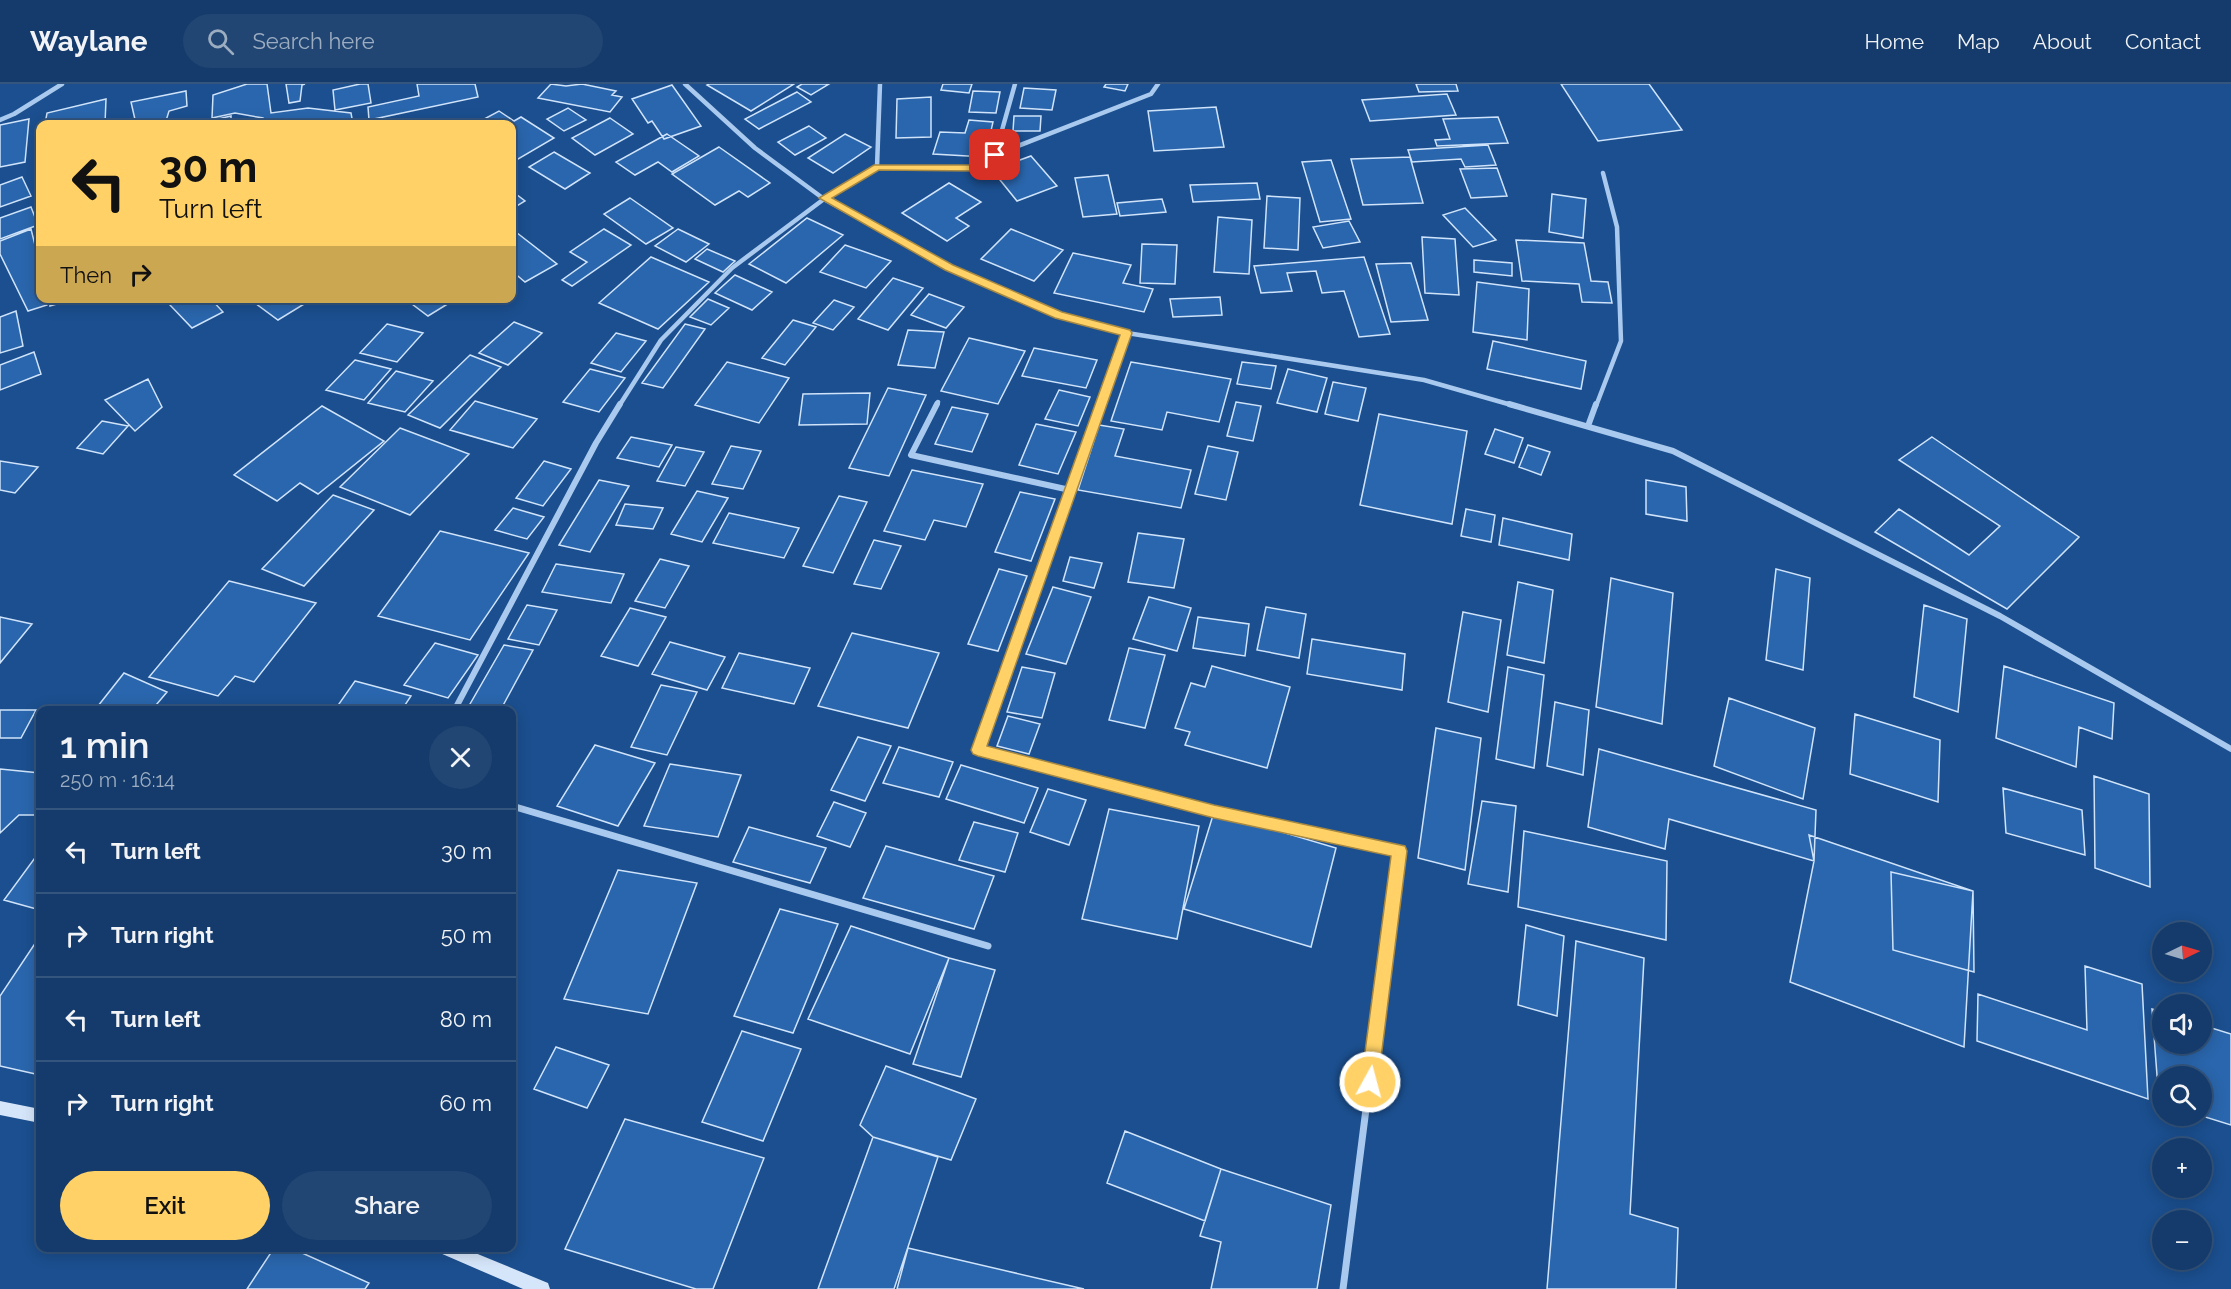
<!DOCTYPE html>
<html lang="en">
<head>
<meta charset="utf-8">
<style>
	:root { --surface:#143b6b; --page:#214673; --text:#f1f3f6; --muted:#9dadc1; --line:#33557e; --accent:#ffd166 }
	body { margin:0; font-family:Raleway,sans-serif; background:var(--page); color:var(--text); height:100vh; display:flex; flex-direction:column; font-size:22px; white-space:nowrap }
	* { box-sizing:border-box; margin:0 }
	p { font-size:20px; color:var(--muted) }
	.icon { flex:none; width:33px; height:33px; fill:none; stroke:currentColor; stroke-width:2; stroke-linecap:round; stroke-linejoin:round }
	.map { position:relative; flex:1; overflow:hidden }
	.drawer { position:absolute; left:36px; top:622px; width:480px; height:546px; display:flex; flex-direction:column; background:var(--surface); border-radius:12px; box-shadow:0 3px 15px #0003,0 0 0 2px var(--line) }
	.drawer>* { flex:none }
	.guide { position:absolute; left:36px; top:36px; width:480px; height:183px; border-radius:12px; box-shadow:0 3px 15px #0003,0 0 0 2px var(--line); background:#ffd166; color:#111; overflow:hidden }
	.needle { width:39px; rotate:85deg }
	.fabs { position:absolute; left:2152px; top:838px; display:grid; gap:12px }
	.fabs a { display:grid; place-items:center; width:60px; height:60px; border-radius:50%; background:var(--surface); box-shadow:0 3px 15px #0003,0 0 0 2px var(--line); font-size:30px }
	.pin { position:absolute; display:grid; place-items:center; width:51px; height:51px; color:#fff; margin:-26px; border-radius:12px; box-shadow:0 3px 9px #0006 }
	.me { position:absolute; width:66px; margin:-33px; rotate:7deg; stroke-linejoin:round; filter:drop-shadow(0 0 4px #0008) }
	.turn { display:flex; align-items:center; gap:21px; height:126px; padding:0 24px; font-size:27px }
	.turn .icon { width:78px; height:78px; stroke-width:2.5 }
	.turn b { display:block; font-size:42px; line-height:51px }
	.then { display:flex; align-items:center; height:57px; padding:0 24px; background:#0003; gap:12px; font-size:22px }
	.round { display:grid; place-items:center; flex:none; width:63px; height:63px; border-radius:32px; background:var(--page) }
	.summary { display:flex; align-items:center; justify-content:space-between; height:102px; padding:0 24px }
	h1 { font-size:36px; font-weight:600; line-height:45px }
	.button { display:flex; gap:12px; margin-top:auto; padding:12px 24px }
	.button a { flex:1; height:69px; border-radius:36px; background:var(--accent); color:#111; font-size:24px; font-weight:600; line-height:69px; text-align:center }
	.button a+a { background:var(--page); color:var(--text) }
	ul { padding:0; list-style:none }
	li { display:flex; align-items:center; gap:18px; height:84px; padding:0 24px; border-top:2px solid var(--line) }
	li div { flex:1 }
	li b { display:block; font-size:22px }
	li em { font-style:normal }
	header { display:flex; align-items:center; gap:36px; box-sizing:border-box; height:84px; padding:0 30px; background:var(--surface); border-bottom:2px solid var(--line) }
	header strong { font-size:28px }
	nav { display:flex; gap:33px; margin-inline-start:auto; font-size:21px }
	.search { width:420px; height:54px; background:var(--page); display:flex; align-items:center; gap:15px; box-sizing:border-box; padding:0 21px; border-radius:33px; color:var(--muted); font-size:22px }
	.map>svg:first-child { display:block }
</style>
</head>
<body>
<header>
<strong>Waylane</strong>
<div class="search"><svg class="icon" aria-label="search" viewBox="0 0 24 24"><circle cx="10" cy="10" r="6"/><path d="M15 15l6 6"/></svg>Search here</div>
<nav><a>Home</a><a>Map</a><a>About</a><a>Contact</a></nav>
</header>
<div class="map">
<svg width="2231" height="1205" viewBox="0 0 2231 1205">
	<rect width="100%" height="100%" fill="#1b4f8f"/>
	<path fill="#2a66ad" stroke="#cfe3fa" stroke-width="1.5" d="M247 0H267L271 29 308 24 351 29 353 40H263V34L235 29 212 34 213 11Z
		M286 0H305L302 1 300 17 289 19Z
		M360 0H368L371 19 335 26 333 6Z
		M417 0H475L478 13 369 36 368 23 419 12Z
		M551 0 566 2 582 0 616 7 612 11 622 13 610 28 538 14Z
		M709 0H794L751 27 707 1Z
		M802 0H829L811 11 797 3Z
		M943 0H972L969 9 941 6Z
		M1106 0H1128L1125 7 1104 3Z
		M1416 0H1456L1458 7 1419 8Z
		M1561 0H1649L1682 46 1598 57Z
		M672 1 701 42 664 55 652 37 648 39 632 15Z
		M1024 4 1056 6 1052 26 1020 24Z
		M186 7 187 22 169 27 165 40H136L131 18Z
		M973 7 1000 8 996 29 969 28Z
		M797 8 811 18 759 45 745 35Z
		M1447 10 1456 31 1370 37 1362 16Z
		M931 13V53L896 54 897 15Z
		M106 15 105 40H45L47 29Z
		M1216 23 1224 63 1154 67 1148 27Z
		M568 24 586 36 564 47 547 35Z
		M499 27 514 37 521 33 554 54 513 78 512 40H475Z
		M231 32V40H209V37Z
		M1014 32H1041L1040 47H1013Z
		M1498 33 1508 59 1437 62 1435 56 1450 55 1443 35Z
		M610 34 633 50 595 71 572 54Z
		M29 35 25 78 0 83V41Z
		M969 36 993 38 985 73 933 70 940 48 965 49Z
		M809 42 826 54 795 71 778 58Z
		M667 50 699 72 672 88 658 78 635 91 616 78Z
		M845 50 871 63 833 89 808 74Z
		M1488 61 1496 81 1465 83 1461 75 1412 78 1408 66Z
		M719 63 770 99 748 113 739 107 715 121 672 90Z
		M554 68 590 89 565 105 529 83Z
		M1031 72 1057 102 1017 117 992 86Z
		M1410 73 1423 119 1363 121 1351 75Z
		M1331 76 1351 135 1320 138 1302 78Z
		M1497 84 1507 112 1471 114 1460 85Z
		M1108 91 1117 130 1083 133 1075 94Z
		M22 93 31 112 0 123V101Z
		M949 99 981 118 956 134 969 142 947 157 902 129Z
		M1257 99 1260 115 1193 118 1190 101Z
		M512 107 525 117 512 125Z
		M1552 110 1586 115 1583 154 1549 148Z
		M1267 112 1300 114 1298 166 1264 164Z
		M630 114 673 144 646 160 604 130Z
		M1162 115 1166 128 1120 132 1117 119Z
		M31 123 38 141 0 155V134Z
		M1465 124 1496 156 1473 163 1443 131Z
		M1218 133 1252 136 1249 190 1214 188Z
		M807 134 843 151 786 199 749 180Z
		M1349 137 1360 158 1323 164 1313 143Z
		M31 145 40 181V214H46L47 221 28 227 0 170V157Z
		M512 145 557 180 525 198 512 187Z
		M604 145 631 161 572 202 562 196 587 178 570 168Z
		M678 145 709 160 686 178 655 162Z
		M1011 145 1063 166 1034 197 981 175Z
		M1422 153 1455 155 1459 211 1425 209Z
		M1516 156 1584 159 1591 197 1608 198 1612 219 1582 218 1579 200 1522 197Z
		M1142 160 1177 161 1175 200 1140 199Z
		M845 161 891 177 866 204 820 188Z
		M707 165 735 177 723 188 695 175Z
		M1073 169 1131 181 1123 199 1153 205 1144 228 1054 209Z
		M651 173 709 198 658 245 599 219Z
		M1364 173 1390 250 1359 253 1344 207 1322 209 1316 187 1287 189 1292 207 1261 209 1254 182Z
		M1474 176 1512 179V192L1474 188Z
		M1411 179 1428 236 1391 238 1376 180Z
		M735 191 772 208 752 226 715 209Z
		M893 194 923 204 888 246 858 235Z
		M1477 198 1529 205 1527 256 1473 248Z
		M929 210 964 223 946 244 911 231Z
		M1220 213 1222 231 1173 233 1170 215Z
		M50 214H77L50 222Z
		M180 214H210L223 228 192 244 169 220Z
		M262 214H314L278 236 255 219Z
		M404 214H452L454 216 428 232Z
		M708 215 729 224 711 241 690 233Z
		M834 216 854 223 833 246 813 239Z
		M16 227 23 262 0 269V233Z
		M793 236 816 243 785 281 762 274Z
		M514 238 542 249 508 281 479 269Z
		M387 240 423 249 397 278 360 269Z
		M685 240 705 245 663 304 642 299Z
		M908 246 944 248 935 284 898 281Z
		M616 249 646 257 621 288 591 279Z
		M969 254 1025 267 998 320 941 307Z
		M1493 257 1586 277 1581 305 1487 285Z
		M1034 264 1097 276 1086 304 1022 292Z
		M34 268 41 290 0 306V281Z
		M470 271 501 283 440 344 408 331Z
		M355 276 391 285 364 316 326 306Z
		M727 278 789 294 759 339 695 321Z
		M1131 278 1231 295 1219 338 1167 328 1162 346 1111 337Z
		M1242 278 1276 282 1271 305 1237 300Z
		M590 285 625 294 599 328 563 318Z
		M1288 285 1327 294 1317 328 1277 319Z
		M396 287 433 297 405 328 368 319Z
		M148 295 162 323 135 347 105 316Z
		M1333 298 1366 304 1358 337 1325 330Z
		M888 304 926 311 889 392 849 384Z
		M1059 306 1090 313 1078 342 1045 335Z
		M870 309 867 340 799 341 803 310Z
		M475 317 537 335 513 364 450 346Z
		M1236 318 1261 322 1253 357 1227 352Z
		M322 322 384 357 318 410 300 399 277 417 234 391Z
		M952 323 988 330 972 368 935 360Z
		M1379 330 1467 347 1452 440 1360 421Z
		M102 337 128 342 103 370 77 364Z
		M1036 340 1076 348 1058 390 1019 381Z
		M1099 341 1124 345 1115 372 1191 386 1181 424 1078 406Z
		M400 344 469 370 410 431 340 403Z
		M1495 345 1523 354 1514 379 1485 370Z
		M631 353 672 361 659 383 617 374Z
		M1932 353 2079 453 2007 525 1875 448 1899 425 1969 471 2000 442 1899 376Z
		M1528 361 1550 368 1541 391 1519 383Z
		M731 362 761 367 743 405 712 400Z
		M1208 362 1238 368 1226 416 1195 410Z
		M676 363 704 368 685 402 657 397Z
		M0 377 38 383 15 409 0 406Z
		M544 377 571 385 543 422 516 414Z
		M912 386 983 400 966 443 934 436 925 456 884 447Z
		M599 396 629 402 590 468 559 461Z
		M1646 396 1686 403 1687 437 1646 430Z
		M697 407 728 414 702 458 671 450Z
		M1020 408 1055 415 1031 477 995 468Z
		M333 411 374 426 304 502 262 485Z
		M839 412 867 418 833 489 803 482Z
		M625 420 663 424 653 445 616 441Z
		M513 424 544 433 527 455 495 446Z
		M1466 425 1495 431 1491 458 1461 452Z
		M729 429 799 444 784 474 713 459Z
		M1503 434 1572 450 1569 476 1499 461Z
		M440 447 529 469 470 556 378 532Z
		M1138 449 1184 455 1174 504 1128 498Z
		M874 456 901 462 881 505 854 500Z
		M1070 473 1102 479 1094 504 1063 497Z
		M660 475 689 482 665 524 635 517Z
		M556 480 624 490 611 519 542 508Z
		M999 485 1027 492 998 567 968 560Z
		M1776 485 1810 494 1803 586 1766 576Z
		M1611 494 1673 509 1662 640 1596 623Z
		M229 497 316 519 254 598 235 592 218 612 149 593Z
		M1518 498 1553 506 1544 579 1507 571Z
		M1053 503 1091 513 1066 580 1026 570Z
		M1149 513 1191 524 1177 567 1133 555Z
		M527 521 557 526 539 561 508 555Z
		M1924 521 1967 535 1958 628 1914 613Z
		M1266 523 1306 530 1299 574 1257 566Z
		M630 524 666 533 638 582 601 572Z
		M1463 528 1501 536 1488 628 1448 618Z
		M0 533 32 540 0 579Z
		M1198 533 1249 540 1245 572 1193 564Z
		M852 549 939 569 908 644 818 622Z
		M1312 555 1405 570 1402 606 1307 590Z
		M670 558 725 573 707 606 652 590Z
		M435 559 478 571 448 614 404 601Z
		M504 561 533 566 500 627H466Z
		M1129 564 1165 571 1145 644 1109 636Z
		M739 569 810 584 794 620 722 604Z
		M1212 582 1290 603 1267 684 1185 661 1190 648 1175 644 1191 599 1205 603Z
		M2004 582 2114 619 2112 655 2079 643 2076 683 1996 654Z
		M1022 583 1055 589 1042 634 1007 628Z
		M1508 583 1544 591 1534 684 1496 675Z
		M124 589 167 608 151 627H94Z
		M355 597 411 612 401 627H334Z
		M661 601 697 608 667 671 631 663Z
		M1729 614 1815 644 1803 715 1714 682Z
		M1555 618 1589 626 1583 691 1547 682Z
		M0 626H36L21 654H0Z
		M1855 630 1940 656 1938 718 1850 690Z
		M1008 632 1040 640 1029 670 997 662Z
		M1436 644 1481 654 1465 786 1418 774Z
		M858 653 891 662 865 717 831 706Z
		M595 661 655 679 618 742 557 722Z
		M899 663 953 678 939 713 883 699Z
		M1599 665 1816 726 1814 777 1669 735 1665 765 1588 743Z
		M670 680 741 691 718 753 644 742Z
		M961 681 1038 704 1024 739 946 715Z
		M0 685 40 689V731H19L0 749Z
		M2094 692 2149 710 2150 803 2095 784Z
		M2003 704 2082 726 2085 771 2006 749Z
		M1048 705 1086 716 1069 761 1030 748Z
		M1482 717 1516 722 1508 808 1468 800Z
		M834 718 866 729 850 763 817 752Z
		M1109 725 1199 742 1177 855 1082 835Z
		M1214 728 1336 764 1311 863 1184 825Z
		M974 738 1018 749 1005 788 959 776Z
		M749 743 826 764 810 799 733 778Z
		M1524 747 1667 777 1666 856 1518 823Z
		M1809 751 1973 807 1964 963 1790 898 1814 777Z
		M886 762 994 792 974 845 863 814Z
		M40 767V826L4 816Z
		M618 786 697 799 648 930 564 915Z
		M1891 788 1973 807 1974 888 1893 866Z
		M780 825 838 840 793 949 734 932Z
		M1526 841 1564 852 1557 932 1518 921Z
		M851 842 949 874 910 970 808 935Z
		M40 852V991L0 982V912Z
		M1576 857 1644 874 1630 1130 1678 1144 1676 1205H1547Z
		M949 874 995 886 961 993 913 980Z
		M2085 882 2142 900 2148 1015 1977 957 1978 910 2087 946Z
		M2152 925 2163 928V960H2202V941L2231 950V1041L2202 1032V993H2163V1019L2159 1018Z
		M742 947 801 965 763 1057 702 1038Z
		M556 963 609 981 587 1024 534 1005Z
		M886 982 976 1015 951 1076 873 1053 860 1041Z
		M625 1035 764 1074 713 1205H696L565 1165Z
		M1125 1047 1221 1085 1205 1137 1107 1099Z
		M873 1053 938 1073 894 1205H818Z
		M1221 1085 1331 1121 1317 1205H1211L1221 1158 1200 1152Z
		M274 1164H291L369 1199 365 1205H247Z
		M908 1164 1084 1205H897Z"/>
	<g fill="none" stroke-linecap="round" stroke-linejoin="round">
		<path stroke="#a9c9ee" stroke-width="4.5" d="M685 0 755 64 824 115 949 184 1059 231 1127 249 1424 296 1515 322
			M0 36 14 30 62 0
			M995 71 1015 0
			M877 83 975 84 995 71 1151 10 1158 0
			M619 322 661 256 732 184 824 115 877 83 880 0
			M936 322 938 318
			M1101 322 1127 249
			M1596 322 1621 257 1617 143 1603 89"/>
		<path stroke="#a9c9ee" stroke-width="6" d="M937 320 911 371 1070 406
			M1101 320 978 666 1175 718
			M1509 320 1673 367 2000 532 2231 665
			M1588 342 1596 320
			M454 627 596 359 620 320"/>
		<path stroke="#a9c9ee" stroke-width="7" d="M1169 716 1214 728 1399 767 1343 1205
			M512 722 988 862"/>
		<path fill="#d6e6fa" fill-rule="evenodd" d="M0 1017 40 1025V1039L0 1031Z
			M437 1164H463L548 1199 550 1205H523L440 1169Z"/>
	</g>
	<path fill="#ffd166" stroke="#a68842" stroke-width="1.5" d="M995 68 1000 71 998 74 975 87 879 86 832 114 953 181 1062 228 1130 246 1132 249 987 662 1214 721 1405 762 1407 767 1378 998 1375 1003 1370 1006 1364 1003 1361 998 1391 772 1214 734 978 672 973 670 971 666 1120 251 1055 234 945 186 819 114 874 81H973Z"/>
</svg>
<div class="fabs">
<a><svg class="needle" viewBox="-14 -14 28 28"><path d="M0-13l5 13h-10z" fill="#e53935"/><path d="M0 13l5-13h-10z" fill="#9dadc1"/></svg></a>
<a><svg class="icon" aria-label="sound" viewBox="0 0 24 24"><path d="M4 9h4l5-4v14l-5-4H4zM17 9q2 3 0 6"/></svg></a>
<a><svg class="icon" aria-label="search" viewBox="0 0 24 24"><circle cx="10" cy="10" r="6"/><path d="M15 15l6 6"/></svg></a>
<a>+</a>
<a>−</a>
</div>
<div class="pin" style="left:995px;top:71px;background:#d93025"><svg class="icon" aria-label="arrive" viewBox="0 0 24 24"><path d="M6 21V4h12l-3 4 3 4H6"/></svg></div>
<svg class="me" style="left:1370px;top:998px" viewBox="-20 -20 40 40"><circle r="17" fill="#ffd166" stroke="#fff" stroke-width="3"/><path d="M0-11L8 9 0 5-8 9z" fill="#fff"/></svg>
<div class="guide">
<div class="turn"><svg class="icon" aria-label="left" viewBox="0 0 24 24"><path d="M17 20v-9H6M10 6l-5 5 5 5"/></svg><div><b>30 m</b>Turn left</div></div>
<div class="then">Then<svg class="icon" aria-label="right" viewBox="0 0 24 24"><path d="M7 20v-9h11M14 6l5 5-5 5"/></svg></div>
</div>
<section class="drawer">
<div class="summary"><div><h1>1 min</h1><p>250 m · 16:14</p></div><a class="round"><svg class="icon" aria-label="close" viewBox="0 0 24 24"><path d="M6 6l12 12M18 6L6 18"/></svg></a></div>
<ul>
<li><svg class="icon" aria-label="left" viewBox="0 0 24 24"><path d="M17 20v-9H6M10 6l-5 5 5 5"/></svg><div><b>Turn left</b></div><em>30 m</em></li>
<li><svg class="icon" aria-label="right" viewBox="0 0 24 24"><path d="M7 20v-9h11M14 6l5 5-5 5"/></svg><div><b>Turn right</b></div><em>50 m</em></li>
<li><svg class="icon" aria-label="left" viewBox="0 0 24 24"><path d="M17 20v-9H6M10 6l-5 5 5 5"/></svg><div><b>Turn left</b></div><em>80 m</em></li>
<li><svg class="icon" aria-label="right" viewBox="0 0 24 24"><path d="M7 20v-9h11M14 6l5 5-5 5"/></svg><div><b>Turn right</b></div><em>60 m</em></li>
</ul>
<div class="button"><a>Exit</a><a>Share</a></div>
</section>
</div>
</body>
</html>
